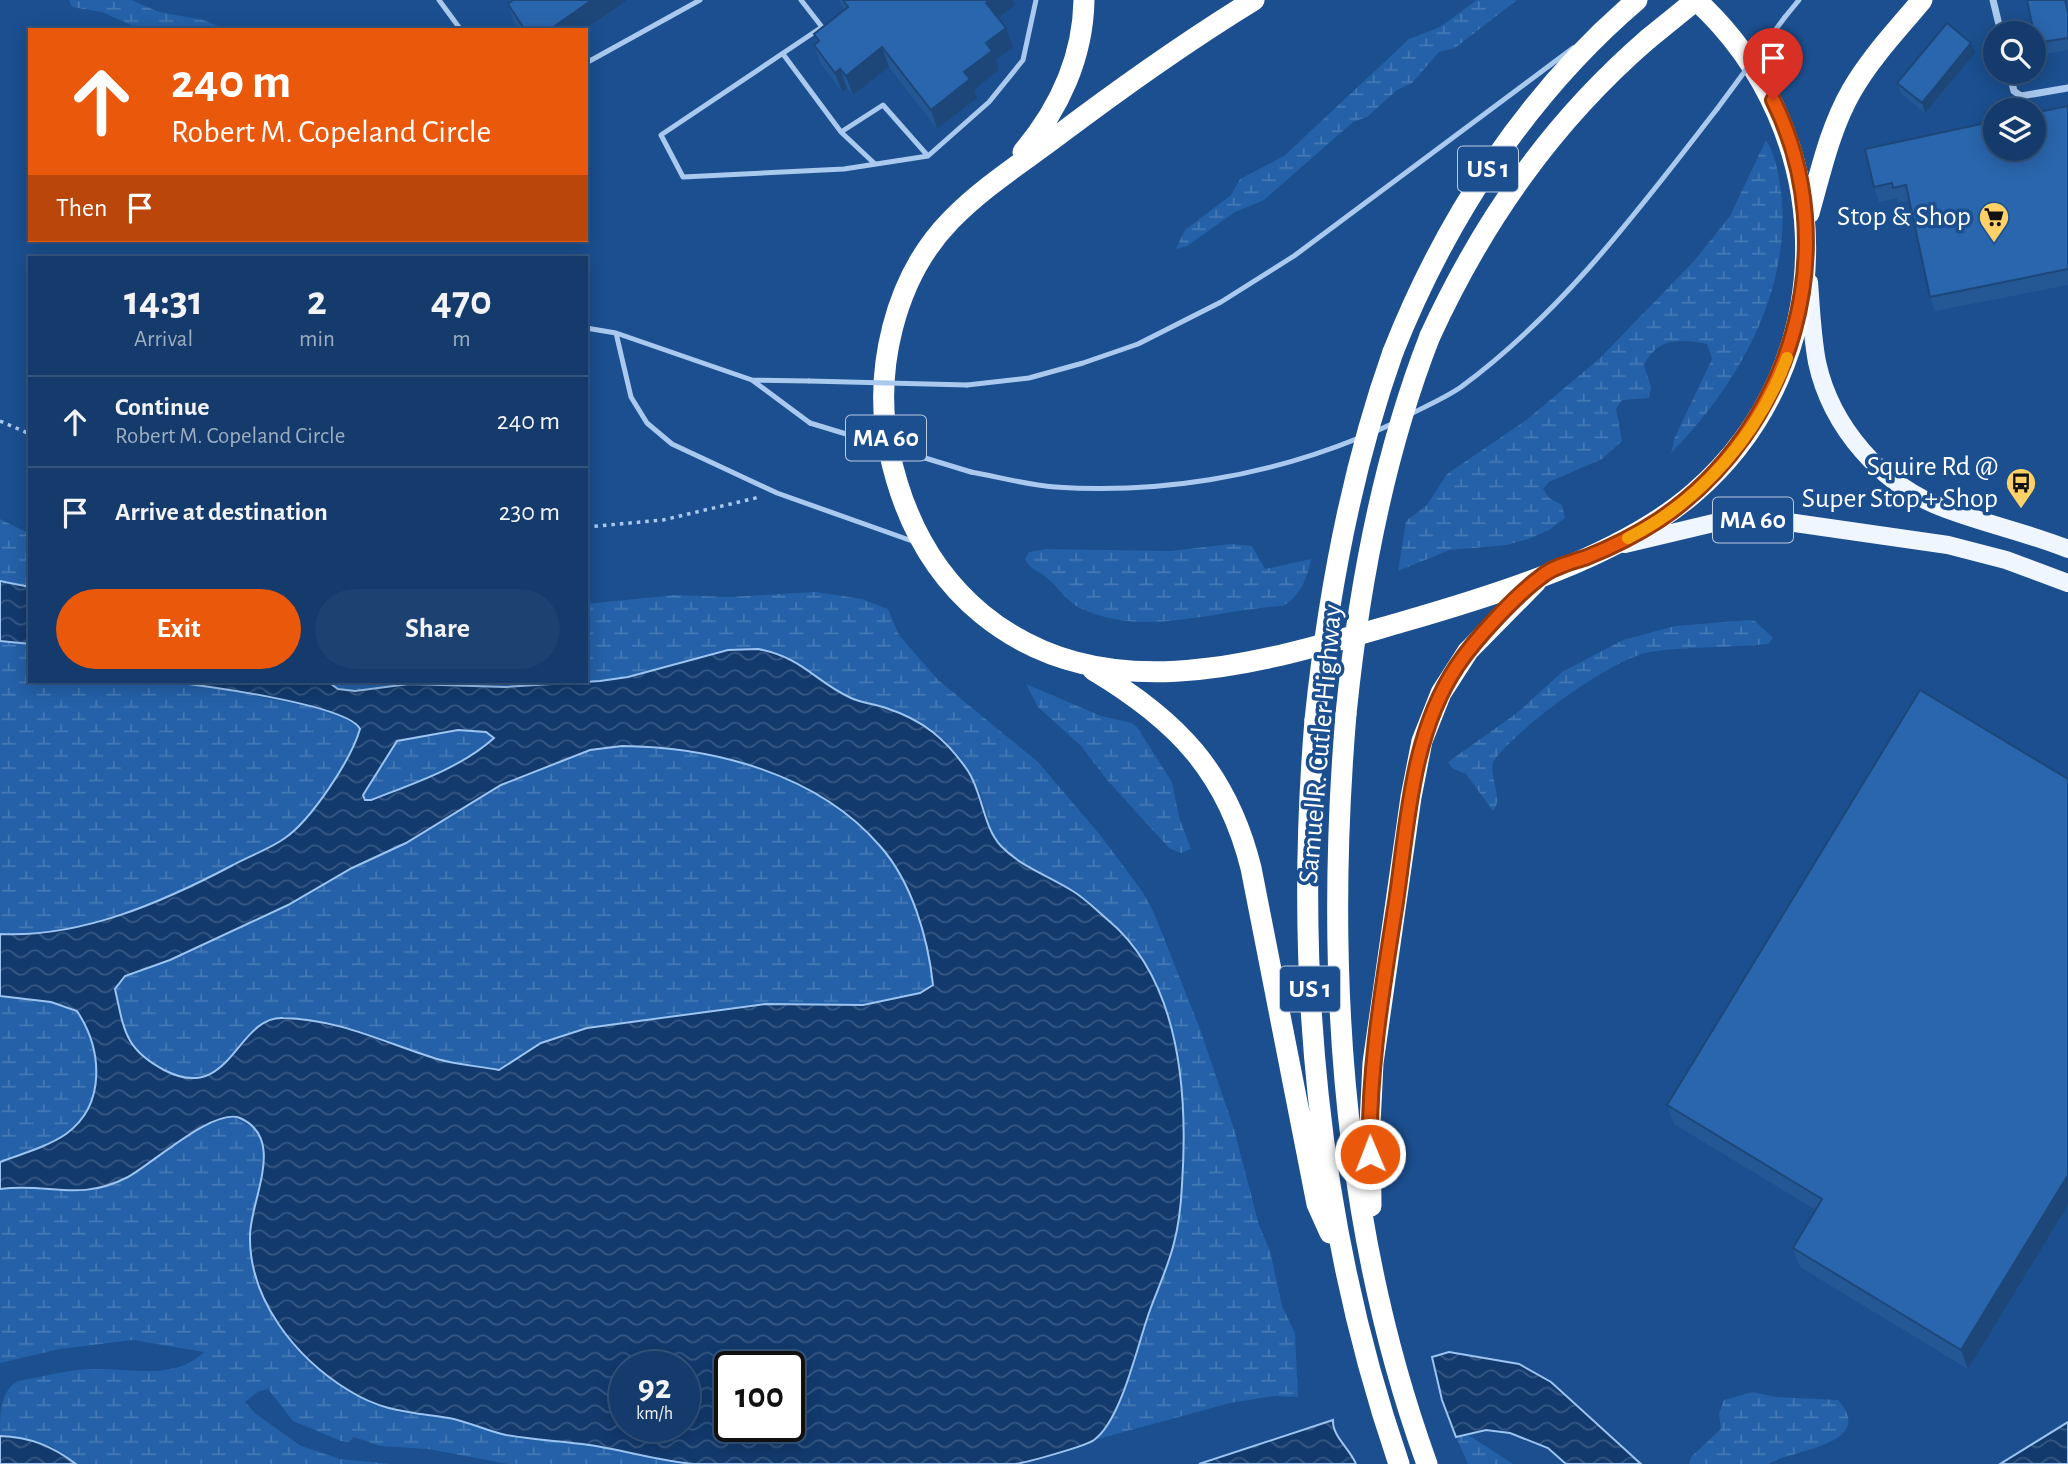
<!DOCTYPE html>
<html lang="en">
<head>
<meta charset="utf-8">
<style>
	:root { --surface:#143b6b; --page:#1d4271; --text:#f1f3f6; --muted:#9dadc1; --line:#33557e; --accent:#ea580c }
	body { margin:0; font-family:"Alegreya Sans",sans-serif; background:var(--page); color:var(--text); height:100vh; display:flex; flex-direction:column; font-size:26px; white-space:nowrap }
	* { box-sizing:border-box; margin:0 }
	p { font-size:23px; color:var(--muted) }
	.icon { flex:none; width:38px; height:38px; fill:none; stroke:currentColor; stroke-width:2; stroke-linecap:round; stroke-linejoin:round }
	.map { position:relative; flex:1; overflow:hidden }
	.sheet { position:absolute; left:28px; top:256px; width:560px; height:427px; display:flex; flex-direction:column; background:var(--surface); border-radius:0px; box-shadow:0 4px 18px #0003,0 0 0 2px var(--line) }
	.sheet>* { flex:none }
	.hud { position:absolute; left:28px; top:28px; width:560px; height:214px; border-radius:0px; box-shadow:0 4px 18px #0003,0 0 0 2px var(--line); background:#ea580c; color:#fff; overflow:hidden }
	.fabs { position:absolute; left:1983px; top:21px; display:grid; gap:14px }
	.fabs a { display:grid; place-items:center; width:63px; height:63px; border-radius:50%; background:var(--surface); box-shadow:0 4px 18px #0003,0 0 0 2px var(--line); font-size:35px }
	.speed { position:absolute; left:609px; top:1351px; display:flex; gap:14px; font-size:35px; font-weight:700; text-align:center }
	.speed>* { display:grid; place-content:center; width:91px; height:91px; border-radius:50%; background:var(--surface); box-shadow:0 4px 18px #0003,0 0 0 2px var(--line); line-height:1 }
	.speed small { font-size:18px; font-weight:400 }
	.speed .limit { border:4px solid #111; border-radius:10px; background:#fff; color:#111 }
	.pin { position:absolute; display:grid; place-items:center; width:60px; height:60px; color:#fff; margin:-72px -30px; border-radius:50% 50% 50% 0; rotate:-45deg; box-shadow:0 0 7px #0007 }
	.pin .icon { rotate:45deg }
	.me { position:absolute; width:77px; margin:-38px; rotate:359deg; stroke-linejoin:round; filter:drop-shadow(0 0 5px #0008) }
	.turn { display:flex; align-items:center; gap:24px; height:147px; padding:0 28px; font-size:32px }
	.turn .icon { width:91px; height:91px; stroke-width:2.5 }
	.turn b { display:block; font-size:49px; line-height:60px }
	.then { display:flex; align-items:center; height:66px; padding:0 28px; background:#0003; gap:14px; font-size:26px }
	.eta { display:flex; justify-content:space-evenly; align-items:center; height:119px; text-align:center }
	.eta b { font-size:42px; font-weight:700; line-height:49px }
	.primary-button { display:flex; gap:14px; margin-top:auto; padding:14px 28px }
	.primary-button a { flex:1; height:80px; border-radius:42px; background:var(--accent); color:#fff; font-size:28px; font-weight:700; line-height:80px; text-align:center }
	.primary-button a+a { background:var(--page); color:var(--text) }
	ul { padding:0; list-style:none }
	li { display:flex; align-items:center; gap:21px; height:91px; padding:0 28px; border-top:2px solid var(--line) }
	li div { flex:1 }
	li b { display:block; font-size:26px }
	li em { font-style:normal }
	.map>svg:first-child { display:block }
</style>
</head>
<body>
<div class="map">
<svg width="2068" height="1464" viewBox="0 0 2068 1464">
	<defs>
		<pattern id="wetland-marsh" width="20" height="14" patternUnits="userSpaceOnUse" patternTransform="scale(1.75)"><rect width="20" height="14" fill="#2461a8"/><path d="M1 5h8M5 5V1M11 12h8M15 12V8" fill="none" stroke="#4579b5"/></pattern>
		<pattern id="water-waves" width="16" height="10" patternUnits="userSpaceOnUse" patternTransform="scale(1.75)"><rect width="16" height="10" fill="#123a6d"/><path d="M0 5q4-4 8 0t8 0" fill="none" stroke="#365883"/></pattern>
	</defs>
	<rect width="100%" height="100%" fill="#1b4f8f"/>
	<path fill="url(#wetland-marsh)" d="M69 0H131L159 12 203 20 229 30H142L102 12 72 7Z
		M1477 0H1517L1455 48 1439 52 1412 83 1397 90 1367 117 1353 122 1264 200 1235 212 1187 246 1176 249 1185 230 1231 195 1240 179 1284 156 1409 39 1440 27Z
		M1766 140C1775 154 1779 175 1781 191 1793 288 1738 386 1671 453L1675 437 1712 359 1707 344C1680 339 1658 337 1644 365L1651 387 1649 398 1622 400 1616 409 1622 441 1602 459 1549 482 1543 489 1549 498 1562 505 1565 518 1549 530 1528 539 1507 545 1450 550 1398 571 1406 521 1427 505 1447 474 1525 421 1599 359 1694 261 1730 216Z
		M0 519 30 534V587L0 581Z
		M1231 544 1252 546 1265 569 1311 559C1307 579 1301 595 1283 606 1216 609 1145 639 1080 608 1067 602 1059 588 1048 579 1039 570 1031 571 1025 559L1029 552 1046 549 1170 551Z
		M816 592 862 599 888 609 899 635 938 680 1038 762 1101 836 1142 891 1154 913 1200 1029 1234 1129 1259 1225 1270 1251 1282 1306 1295 1333 1298 1397 1274 1396 1230 1403 1094 1440 1113 1413 1135 1363 1148 1315 1176 1238 1182 1194 1184 1118 1135 946 1074 891 1014 858 994 839 980 792 945 740 910 717 847 697 811 672 728 650 628 677 600 681 505 687 409 684 355 691 338 689 327 681H586V604L674 595 729 597Z
		M1749 620 1755 621 1773 638 1768 644C1729 648 1689 646 1650 652 1610 659 1516 729 1493 762 1489 778 1504 799 1493 811L1466 774 1452 768 1448 762 1517 713 1562 672 1623 640 1675 626Z
		M0 641 30 644V681H165L200 685 332 711 353 719 360 729C351 760 312 819 285 838 270 849 249 856 233 865 163 902 82 938 0 934Z
		M1026 684 1101 716 1132 723 1137 727 1172 782 1179 817 1191 849 1181 853 1169 848 1108 781 1081 746 1038 707Z
		M458 730 486 732 495 738C461 768 412 784 371 801L365 800 362 795 397 741Z
		M622 746C714 747 818 774 880 846 912 883 926 938 933 985L920 993 863 1005 765 1004 587 1028 541 1043 499 1070 460 1065 394 1044 257 1026C229 1061 203 1097 156 1066 145 1058 132 1049 125 1036 118 1022 119 1004 115 989L125 976 170 960 288 905 352 868 406 843 501 785 590 750Z
		M0 996 51 1002 77 1011C102 1050 107 1103 66 1134 47 1147 21 1154 0 1162Z
		M231 1115 257 1130 264 1147 258 1203 249 1230 260 1284 275 1321 331 1379 371 1403 402 1413 452 1419 503 1434 587 1445 697 1464H508L428 1449 380 1446 354 1437 349 1442 341 1441 293 1421 268 1389 259 1391 245 1402 256 1414 301 1446 340 1459 392 1464H76L51 1446 0 1436C0 1414 0 1391 18 1381 43 1377 69 1369 94 1369 131 1368 174 1381 204 1352L133 1340 60 1349 0 1363V1189C34 1183 69 1198 103 1187 149 1172 185 1125 231 1115Z
		M1753 1392 1776 1397 1838 1400C1879 1446 1787 1450 1769 1464H1689L1691 1457 1721 1429 1719 1414 1724 1400Z
		M1470 1436 1513 1464H1468L1456 1437Z"/>
	<path fill="url(#water-waves)" stroke="#9cc4f0" stroke-width="2" fill-rule="evenodd" d="M0 581 30 587V644L0 641Z
		M758 649C804 658 814 681 851 698 862 703 874 704 886 708 923 720 946 739 968 771 983 794 983 827 1001 846 1021 867 1047 875 1071 890 1085 898 1096 910 1108 920 1181 981 1188 1096 1182 1185 1181 1204 1179 1224 1174 1243 1168 1267 1158 1288 1150 1310 1138 1342 1122 1420 1094 1440 1086 1446 1025 1463 1015 1464 964 1464 911 1464 860 1464 805 1464 749 1464 694 1464 658 1461 624 1450 589 1445 561 1441 533 1440 506 1435 487 1431 469 1422 449 1418 410 1412 383 1412 348 1390 296 1358 249 1300 250 1236 250 1200 287 1139 240 1118 214 1107 152 1164 128 1177 77 1203 49 1182 0 1189V1162C21 1154 47 1147 66 1134 107 1104 102 1049 77 1011L51 1002 0 996V934C81 938 163 902 233 865 249 856 270 849 285 838 311 820 351 760 360 729 348 704 198 685 165 681H327L338 689 355 691 409 684 505 687 600 681 628 677 728 650ZM458 730 486 732 494 738C461 768 412 784 371 800H365L363 795 397 741ZM622 746C714 747 818 774 880 846 912 882 928 938 933 985L920 993 863 1005 765 1004 587 1028 541 1043 499 1070C478 1066 458 1065 437 1059 385 1043 339 1019 283 1018 236 1016 231 1105 164 1070 124 1049 124 1029 115 989L125 976 170 960 288 905 352 868 406 843 501 785 590 750ZM625 1367H684V1426H625ZM730 1367H789V1426H730Z
		M1449 1352 1519 1364 1551 1382 1641 1464H1566L1548 1448 1510 1433 1486 1430 1456 1437 1442 1400 1432 1357Z
		M1333 1420C1332 1436 1350 1449 1356 1464H1199Z
		M2068 1422V1464H2000Z
		M0 1436C30 1437 52 1446 76 1464H0Z"/>
	<g fill="none" stroke-linecap="round" stroke-linejoin="round">
		<path stroke="#a9c9ee" stroke-width="3.5" stroke-dasharray="3.5 5" stroke-linecap="butt" d="M0 421 30 434
			M586 527 663 520 760 497"/>
		<path stroke="#a9c9ee" stroke-width="5" d="M439 0 461 30
			M801 0 822 27 661 135 683 177 844 169 928 156 989 102 1023 60 1036 0
			M1785 17 1799 0
			M783 54 841 132 875 164
			M586 63 700 0
			M841 132 883 105 928 156
			M586 328 616 333 752 380 810 423
			M616 333 631 397 647 423 672 444 777 493 915 542
			M752 380 809 381
			M967 385 1029 378 1083 363 1138 344 1221 302 1294 256 1573 48
			M1409 415C1426 406 1445 398 1461 387 1564 311 1639 209 1717 109
			M1374 432 1394 423
			M971 472C999 477 1027 485 1055 487 1158 494 1263 477 1359 438"/>
		<path stroke="#a9c9ee" stroke-width="7" d="M1993 0 2001 33
			M2009 72 2014 91 2021 96 2068 88"/>
		<path stroke="#f0f6ff" stroke-width="18" d="M1809 282C1811 308 1812 335 1817 362 1831 427 1882 486 1946 509 1986 524 2028 533 2068 549
			M1625 544 1722 521H1781L1948 545 2006 560 2068 583"/>
		<path stroke="#fff" stroke-width="21" d="M1254 0C1184 43 1118 90 1052 140 1017 166 981 189 951 220 894 278 873 372 889 450 902 513 931 572 982 614 1105 715 1266 661 1402 622 1496 595 1620 557 1694 493 1845 362 1840 132 1696 0
			M1023 152C1059 109 1083 57 1084 0
			M1809 213C1821 171 1830 128 1852 90 1871 57 1898 29 1922 0
			M1430 336C1483 221 1552 122 1648 39
			M1393 352C1446 218 1527 94 1637 0
			M1093 670C1177 720 1227 772 1251 868L1317 1204 1330 1233
			M1346 714C1325 966 1340 1224 1427 1464
			M1315 720C1294 971 1317 1225 1399 1464
			M1371 1206 1370 1124 1373 1063 1411 797 1422 741 1441 693 1468 651 1536 582"/>
		<path stroke="#a9c9ee" stroke-width="5" d="M1717 109 1785 17
			M809 381 967 385
			M810 423 971 472"/>
		<path stroke="#fff" stroke-width="21" d="M1648 39 1696 0
			M1346 714C1359 585 1383 456 1430 336
			M1315 720C1328 595 1351 470 1393 352"/>
	</g>
	<path fill="#245895" d="M509 0H627L584 30H519L514 23 508 4 511 2Z
		M839 0H1013L1015 5 998 18 1013 47 996 60 999 70 974 90 977 98 937 129 889 67 853 95 847 88 842 92 821 64 814 45 817 43 814 34 844 11Z
		M2068 5V50L2040 55 2036 43Z
		M1975 53 1925 113 1901 93 1897 83Z
		M2068 106V285L1935 311 1930 297 1909 200 1898 203 1897 198 1879 202 1874 187Z
		M1920 690 1968 1369 1800 1267 1793 1248 1816 1210 1674 1124 1667 1105Z"/>
	<path fill="#1d4779" d="M592 0H627L584 30H549Z
		M990 0H1013L1015 5 993 22 986 3Z
		M1006 28 1013 47 996 60 999 70 974 90 977 98 937 129 931 110 964 72 986 43Z
		M1971 43 1975 53 1925 113 1922 103Z
		M882 47 889 67 853 95 846 76Z
		M840 69 847 88 842 92 835 73Z
		M2068 1175V1205L1968 1369 1961 1350Z"/>
	<path fill="#2a66ad" stroke="#1d4779" stroke-width="2" d="M513 0H592L549 30H525L508 4Z
		M843 0H990L986 3 1006 28 986 43 992 51 964 72 970 79 931 110 882 47 846 76 840 69 835 73 814 45 819 41 814 34 848 7Z
		M2027 0H2065L2068 13V38L2036 43Z
		M1947 23 1971 43 1922 103 1897 83Z
		M2068 106V269L1930 297 1906 185 1893 188 1892 183 1874 187 1865 149 1995 121V149H2034V113Z
		M1920 690 2068 779V1175L1961 1350 1793 1248 1822 1199 1667 1105Z"/>
	<g fill="none" stroke-linecap="round" stroke-linejoin="round">
		<g stroke="#983908" stroke-width="18">
			<path id="route" d="M1370 1154C1368 1070 1383 986 1396 902 1408 822 1411 735 1457 666 1475 639 1516 595 1542 576 1554 566 1573 562 1587 557 1612 547 1636 535 1659 520 1793 430 1846 246 1773 100"/>
		</g>
		<use href="#route" stroke="#ea580c" stroke-width="12"/>
		<path stroke="#f59e0b" stroke-width="12" d="M1628 538C1701 501 1759 434 1787 358"/>
	</g>
	<defs>
		<g id="supermarket-pin" transform="scale(1.575)"><path d="M0 17L-7.5 6A9.5 9.5 0 1 1 7.5 6Z" fill="#ffd166" stroke="#1b4f8f"/><path d="M-6-5.5h2.5l.6 2H6L4.5 2H-2.5L-4.4-4H-6ZM-1.5 3.2a1.3 1.3 0 1 0 .1 0ZM3 3.2a1.3 1.3 0 1 0 .1 0Z" fill="#111"/></g>
		<g id="bus-pin" transform="scale(1.575)"><path d="M0 17L-7.5 6A9.5 9.5 0 1 1 7.5 6Z" fill="#ffd166" stroke="#1b4f8f"/><path d="M-5-6H5V4H4V6H2V4H-2V6H-4V4H-5ZM-3.5-4V0h7V-4ZM-3.5 1.2v1.5H-2V1.2ZM2 1.2v1.5H3.5V1.2Z" fill="#111"/></g>
	</defs>
	<g fill-rule="evenodd">
		<use href="#supermarket-pin" x="1994" y="217"/>
		<use href="#bus-pin" x="2021" y="483"/>
	</g>
	<g text-anchor="middle" dominant-baseline="central" stroke-width="7" stroke-linejoin="round" paint-order="stroke">
		<g fill="#1b4f8f" stroke="#bbcadd" stroke-width="2">
			<rect x="1458" y="146.5" width="60" height="45" rx="5"/>
			<rect x="846" y="415.5" width="80" height="45" rx="5"/>
			<rect x="1713" y="497.5" width="80" height="45" rx="5"/>
			<rect x="1280" y="966.5" width="60" height="45" rx="5"/>
		</g>
		<g font-size="26" font-weight="bold" fill="#fff">
			<text x="1488" y="169">US 1</text>
			<text x="886" y="438">MA 60</text>
			<text x="1753" y="520">MA 60</text>
			<text x="1310" y="989">US 1</text>
		</g>
		<g font-size="28" fill="#fff" stroke="#1b4f8f" text-anchor="end">
			<text x="1971" y="217">Stop &amp; Shop</text>
			<text x="1998" y="467">Squire Rd @<tspan x="1998" dy="32">Super Stop + Shop</tspan></text>
		</g>
		<g font-size="28" fill="#fff" stroke="#1b4f8f">
			<text transform="translate(1321 744) rotate(-85)">Samuel R. Cutler Highway</text>
		</g>
	</g>
</svg>
<div class="fabs">
<a><svg class="icon" aria-label="search" viewBox="0 0 24 24"><circle cx="10" cy="10" r="6"/><path d="M15 15l6 6"/></svg></a>
<a><svg class="icon" aria-label="layers" viewBox="0 0 24 24"><path d="M12 4l9 5-9 5-9-5zM3 14l9 5 9-5"/></svg></a>
</div>
<div class="speed"><div>92<small>km/h</small></div><div class="limit">100</div></div>
<div class="pin" style="left:1773px;top:100px;background:#d93025"><svg class="icon" aria-label="arrive" viewBox="0 0 24 24"><path d="M6 21V4h12l-3 4 3 4H6"/></svg></div>
<svg class="me" style="left:1370px;top:1154px" viewBox="-20 -20 40 40"><circle r="17" fill="#ea580c" stroke="#fff" stroke-width="3"/><path d="M0-11L8 9 0 5-8 9z" fill="#fff"/></svg>
<div class="hud">
<div class="turn"><svg class="icon" aria-label="ahead" viewBox="0 0 24 24"><path d="M12 20V5M6 11l6-6 6 6"/></svg><div><b>240 m</b>Robert M. Copeland Circle</div></div>
<div class="then">Then<svg class="icon" aria-label="arrive" viewBox="0 0 24 24"><path d="M6 21V4h12l-3 4 3 4H6"/></svg></div>
</div>
<section class="sheet">
<div class="eta">
<div><b>14:31</b><p>Arrival</p></div>
<div><b>2</b><p>min</p></div>
<div><b>470</b><p>m</p></div>
</div>
<ul>
<li><svg class="icon" aria-label="ahead" viewBox="0 0 24 24"><path d="M12 20V5M6 11l6-6 6 6"/></svg><div><b>Continue</b><p>Robert M. Copeland Circle</p></div><em>240 m</em></li>
<li><svg class="icon" aria-label="arrive" viewBox="0 0 24 24"><path d="M6 21V4h12l-3 4 3 4H6"/></svg><div><b>Arrive at destination</b></div><em>230 m</em></li>
</ul>
<div class="primary-button"><a>Exit</a><a>Share</a></div>
</section>
</div>
</body>
</html>
